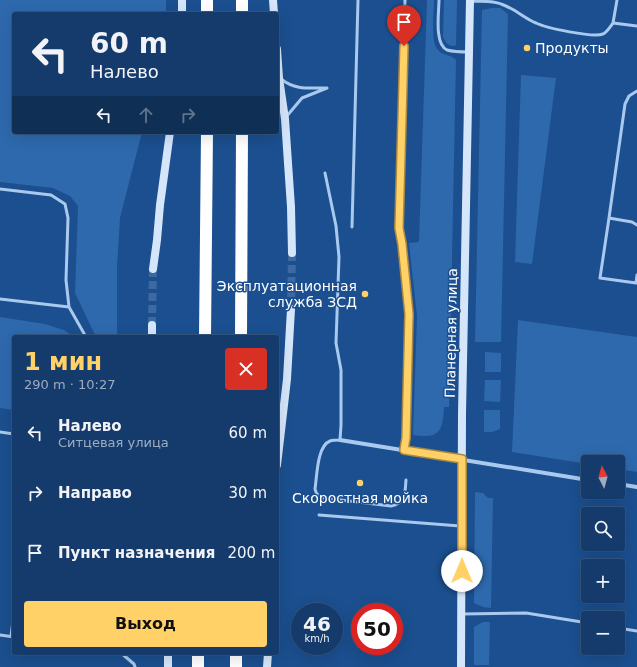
<!DOCTYPE html>
<html lang="ru">
<head>
<meta charset="utf-8">
<style>
	:root { --surface:#143b6b; --page:#214673; --text:#f1f3f6; --muted:#9dadc1; --line:#33557e; --accent:#ffd166 }
	body { margin:0; font-family:"DejaVu Sans",sans-serif; background:var(--page); color:var(--text); height:100vh; display:flex; flex-direction:column; font-size:15px; white-space:nowrap }
	* { box-sizing:border-box; margin:0 }
	p { font-size:13px; color:var(--muted) }
	.icon { flex:none; width:22px; height:22px; fill:none; stroke:currentColor; stroke-width:2; stroke-linecap:round; stroke-linejoin:round }
	.map { position:relative; flex:1; overflow:hidden }
	.panel { position:absolute; left:12px; top:335px; width:267px; height:320px; display:flex; flex-direction:column; background:var(--surface); border-radius:4px; box-shadow:0 4px 16px #0002,0 0 0 1px var(--line) }
	.panel>* { flex:none }
	.top-card { position:absolute; left:12px; top:12px; width:267px; height:122px; border-radius:4px; box-shadow:0 4px 16px #0002,0 0 0 1px var(--line); background:#143b6b; color:var(--text); overflow:hidden }
	.needle { width:26px; rotate:354deg }
	.tools { position:absolute; left:581px; top:455px; display:grid; gap:8px }
	.tools a { display:grid; place-items:center; width:44px; height:44px; border-radius:4px; background:var(--surface); box-shadow:0 4px 16px #0002,0 0 0 1px var(--line); font-size:20px }
	.speed { position:absolute; left:291px; top:603px; display:flex; gap:8px; font-size:20px; font-weight:700; text-align:center }
	.speed>* { display:grid; place-content:center; width:52px; height:52px; border-radius:50%; background:var(--surface); box-shadow:0 4px 16px #0002,0 0 0 1px var(--line); line-height:1 }
	.speed small { font-size:10px; font-weight:400 }
	.speed .limit { border:6px solid #d22; background:#fff; color:#111 }
	.pin { position:absolute; display:grid; place-items:center; width:34px; height:34px; color:#fff; margin:-41px -17px; border-radius:50% 50% 50% 0; rotate:-45deg; box-shadow:0 0 4px #0007 }
	.pin .icon { rotate:45deg }
	.me { position:absolute; width:44px; margin:-22px; rotate:0deg; stroke-linejoin:round; filter:drop-shadow(0 0 3px #0008) }
	.turn { display:flex; align-items:center; gap:14px; height:84px; padding:0 12px; font-size:18px }
	.turn .icon { width:52px; height:52px; stroke-width:2.5 }
	.turn b { display:block; font-size:28px; line-height:34px }
	.lanes { display:flex; align-items:center; height:38px; padding:0 12px; background:#0003; justify-content:center; gap:20px; direction:ltr }
	.lanes .off { opacity:.35 }
	.round { display:grid; place-items:center; flex:none; width:42px; height:42px; border-radius:4px; background:var(--page) }
	.head { display:flex; align-items:center; justify-content:space-between; height:68px; padding:0 12px }
	h1 { font-size:24px; font-weight:800; line-height:30px; color:var(--accent) }
	.button { display:flex; gap:8px; margin-top:auto; padding:8px 12px }
	.button a { flex:1; height:46px; border-radius:4px; background:var(--accent); color:#111; font-size:16px; font-weight:800; line-height:46px; text-align:center }
	ul { padding:0; list-style:none }
	li { display:flex; align-items:center; gap:12px; height:60px; padding:0 12px }
	li div { flex:1 }
	li b { display:block; font-size:15px }
	li em { font-style:normal }
	.map>svg:first-child { display:block }
</style>
</head>
<body>
<div class="map">
<svg width="637" height="667" viewBox="0 0 637 667">
	<rect width="100%" height="100%" fill="#1b4f8f"/>
	<path fill="#2e69ad" d="M0 0H166V14H14V132H142L120 218 117 267V337H96L75 293 78 206 70 196 53 188 0 182Z
		M427 0H434C434 11 431 38 436 47 437 49 438 50 440 52 445 56 452 55 456 60L449 407H444C443 432 439 439 413 435L417 316 409 243 419 242Z
		M444 0H457L456 45 454 46C448 46 446 43 443 37Z
		M492 8H500L508 14 501 342H475L482 10Z
		M521 75 556 78 532 264 515 262Z
		M0 317 45 324 64 330 74 337H14V410L0 408Z
		M518 320 637 337V472L618 469V462H588V464L512 452Z
		M485 352 501 353V372H485Z
		M485 380H501L500 402 484 401Z
		M484 410H500V429L492 432H484Z
		M475 492 483 493 488 498H493L491 608 483 607 474 603Z
		M483 622H490L489 665H474V627Z"/>
	<g fill="none" stroke-linecap="round" stroke-linejoin="round">
		<path stroke="#3d69a0" stroke-width="8" stroke-dasharray="8 4" stroke-linecap="butt" d="M291 309 292 253
			M152 325 153 269"/>
		<path stroke="#a9c9ee" stroke-width="3" d="M439 0C439 12 434 44 447 50 454 52 462 52 469 52
			M470 1C480 2 492 0 501 4 514 8 524 18 536 23 546 28 593 38 603 34 607 32 610 27 613 23L637 26
			M613 23 617 0
			M281 79C295 90 308 88 325 88
			M286 117 302 98 327 88
			M325 173 336 226 339 257 336 343 341 370V425L340 440C336 440 333 440 330 441 317 446 317 476 315 489 316 494 318 496 324 498L391 506C406 503 405 493 406 480
			M0 189 51 195 65 204 68 218 66 280 69 307 86 337
			M609 218 632 222 637 225
			M352 227 358 0
			M637 275 636 283H637
			M636 283 600 278 609 218 625 104 629 96 637 91
			M0 299 69 307
			M0 432 14 434
			M405 450 406 438 409 314 402 244 399 228 405 0
			M319 515 460 526
			M463 614 526 613 588 623
			M618 628 637 631
			M0 635 14 637
			M11 636 14 613
			M121 653 134 664 135 667"/>
		<path stroke="#a9c9ee" stroke-width="4" d="M340 440 588 480
			M618 484 637 487"/>
		<path stroke="#d6e6fa" stroke-width="8" d="M182 0V14
			M273 0 274 14
			M277 49 279 78 285 119 291 207 292 253
			M153 269 157 240 160 205 170 132
			M152 325V337
			M277 465 287 379 291 309
			M168 653V667
			M267 667 268 653
			M461 667 462 414 470 0"/>
		<path stroke="#fff" stroke-width="12" d="M207 14V0
			M242 14V0
			M205 337 207 132
			M241 337 242 132
			M198 667V653
			M236 667V653"/>
	</g>
	<g fill="none" stroke-linecap="round" stroke-linejoin="round">
		<g stroke="#a68842" stroke-width="10">
			<path id="route" d="M404 46 399 228 402 244 409 314 406 438 404 450 462 459V571"/>
		</g>
		<use href="#route" stroke="#ffd166" stroke-width="7"/>
	</g>
	<g fill="#ffd166" stroke="#1b4f8f" stroke-width="1.5">
		<circle cx="527" cy="48" r="4"/>
		<circle cx="365" cy="294" r="4"/>
		<circle cx="360" cy="483" r="4"/>
	</g>
	<g text-anchor="middle" dominant-baseline="central" stroke-width="3" stroke-linejoin="round" paint-order="stroke">
		<g font-size="14" fill="#fff" stroke="#1b4f8f" text-anchor="start">
			<text x="535" y="48">Продукты</text>
			<text x="357" y="286" text-anchor="end">Эксплуатационная<tspan x="357" dy="16">служба ЗСД</tspan></text>
			<text x="360" y="498" text-anchor="middle">Скоростная мойка</text>
		</g>
		<g font-size="14" fill="#fff" stroke="#1b4f8f">
			<text transform="translate(451 333) rotate(-89)">Планерная улица</text>
		</g>
	</g>
</svg>
<div class="tools">
<a><svg class="needle" viewBox="-14 -14 28 28"><path d="M0-13l5 13h-10z" fill="#e53935"/><path d="M0 13l5-13h-10z" fill="#9dadc1"/></svg></a>
<a><svg class="icon" aria-label="search" viewBox="0 0 24 24"><circle cx="10" cy="10" r="6"/><path d="M15 15l6 6"/></svg></a>
<a>+</a>
<a>−</a>
</div>
<div class="speed"><div>46<small>km/h</small></div><div class="limit">50</div></div>
<div class="pin" style="left:404px;top:46px;background:#d93025"><svg class="icon" aria-label="arrive" viewBox="0 0 24 24"><path d="M6 21V4h12l-3 4 3 4H6"/></svg></div>
<svg class="me" style="left:462px;top:571px" viewBox="-20 -20 40 40"><circle r="19" fill="#fff"/><path d="M0-13L10 11 0 6-10 11z" fill="#ffd166"/></svg>
<div class="top-card">
<div class="turn"><svg class="icon" aria-label="left" viewBox="0 0 24 24"><path d="M17 20v-9H6M10 6l-5 5 5 5"/></svg><div><b>60 m</b>Налево</div></div>
<div class="lanes"><svg class="icon" aria-label="left" viewBox="0 0 24 24"><path d="M17 20v-9H6M10 6l-5 5 5 5"/></svg><svg class="icon off" aria-label="ahead" viewBox="0 0 24 24"><path d="M12 20V5M6 11l6-6 6 6"/></svg><svg class="icon off" aria-label="right" viewBox="0 0 24 24"><path d="M7 20v-9h11M14 6l5 5-5 5"/></svg></div>
</div>
<section class="panel">
<div class="head"><div><h1>1 мин</h1><p>290 m · 10:27</p></div><a class="round" style="background:#d93025;color:#fff"><svg class="icon" aria-label="close" viewBox="0 0 24 24"><path d="M6 6l12 12M18 6L6 18"/></svg></a></div>
<ul>
<li><svg class="icon" aria-label="left" viewBox="0 0 24 24"><path d="M17 20v-9H6M10 6l-5 5 5 5"/></svg><div><b>Налево</b><p>Ситцевая улица</p></div><em>60 m</em></li>
<li><svg class="icon" aria-label="right" viewBox="0 0 24 24"><path d="M7 20v-9h11M14 6l5 5-5 5"/></svg><div><b>Направо</b></div><em>30 m</em></li>
<li><svg class="icon" aria-label="arrive" viewBox="0 0 24 24"><path d="M6 21V4h12l-3 4 3 4H6"/></svg><div><b>Пункт назначения</b></div><em>200 m</em></li>
</ul>
<div class="button"><a>Выход</a></div>
</section>
</div>
</body>
</html>
